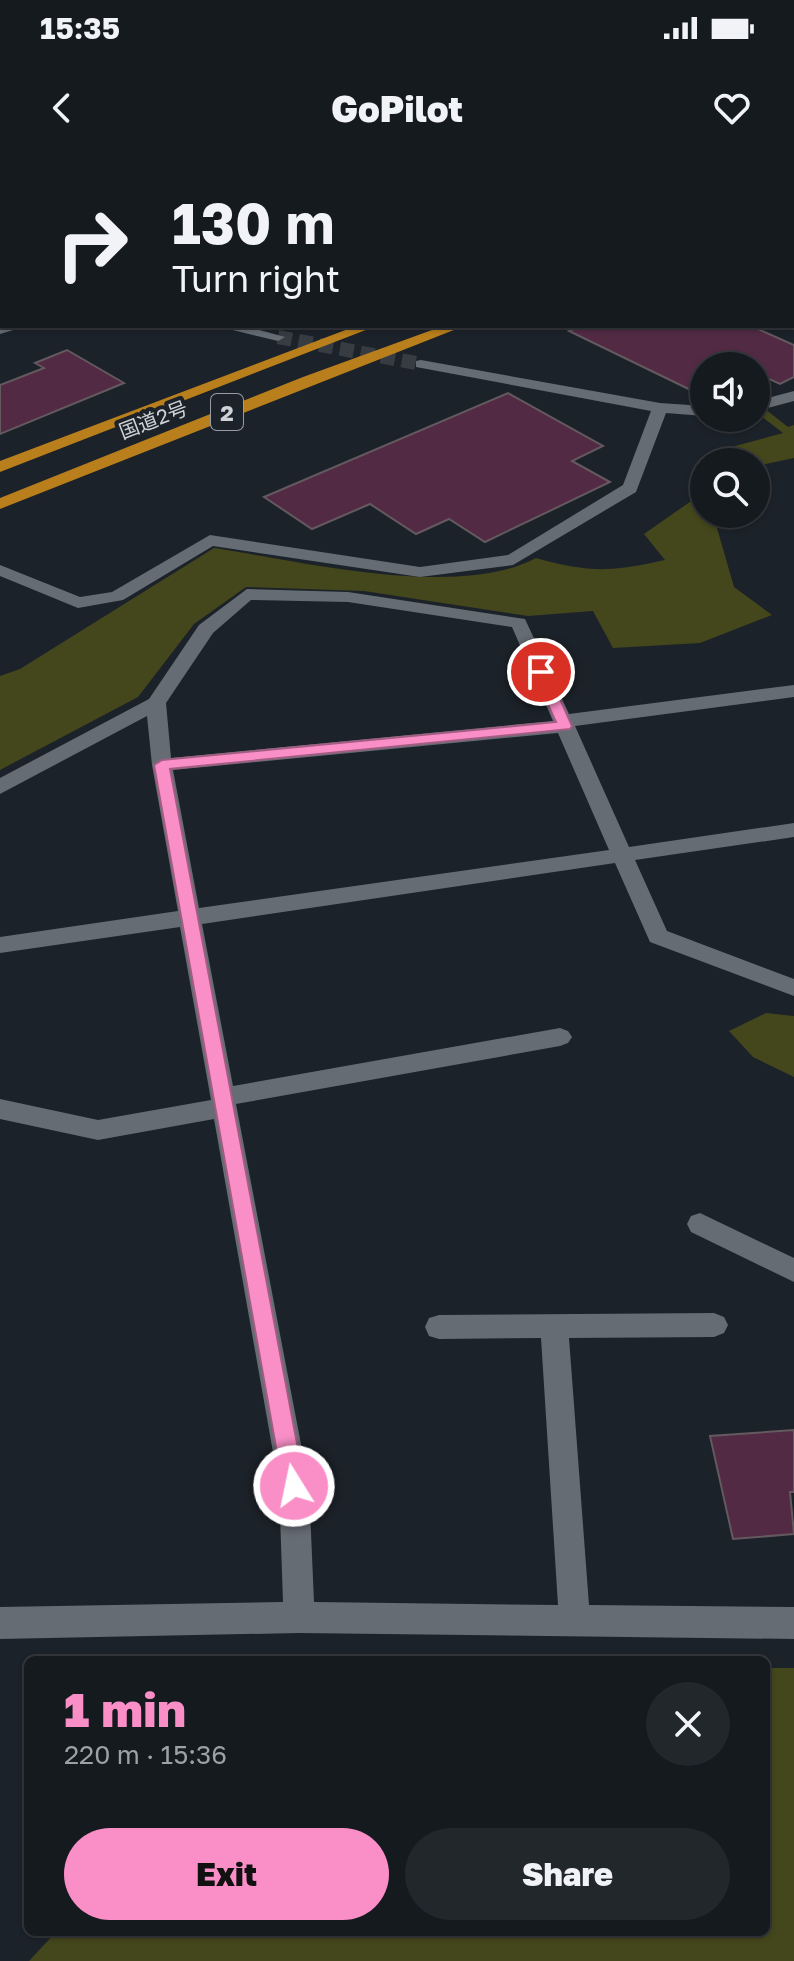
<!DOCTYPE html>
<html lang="en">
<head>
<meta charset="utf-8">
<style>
	:root { --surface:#151a1f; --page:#22272c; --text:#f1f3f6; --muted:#9da1a4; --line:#34383d; --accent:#fa8fc8 }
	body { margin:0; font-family:"Golos Text","Noto Sans JP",sans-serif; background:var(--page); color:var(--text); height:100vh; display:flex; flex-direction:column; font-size:30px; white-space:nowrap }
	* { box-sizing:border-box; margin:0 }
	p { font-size:26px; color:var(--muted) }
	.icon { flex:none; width:44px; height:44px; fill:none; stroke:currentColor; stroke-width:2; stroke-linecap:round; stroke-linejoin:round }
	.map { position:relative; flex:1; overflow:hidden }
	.drawer { position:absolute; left:24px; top:1496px; width:746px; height:280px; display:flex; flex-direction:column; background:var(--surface); border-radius:12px; box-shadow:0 2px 6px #0004,0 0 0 2px var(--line) }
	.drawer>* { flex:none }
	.top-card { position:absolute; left:0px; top:0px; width:794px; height:168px; box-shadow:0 2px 6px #0004,0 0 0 2px var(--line); background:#151a1f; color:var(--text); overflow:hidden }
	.fabs { position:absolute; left:690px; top:192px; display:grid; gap:16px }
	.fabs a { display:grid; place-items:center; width:80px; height:80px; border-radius:50%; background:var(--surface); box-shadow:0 2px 6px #0004,0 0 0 2px var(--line); font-size:40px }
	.pin { position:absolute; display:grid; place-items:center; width:68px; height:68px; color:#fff; margin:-34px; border:4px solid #fff; border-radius:50%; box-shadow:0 2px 8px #0007 }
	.me { position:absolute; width:88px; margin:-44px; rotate:350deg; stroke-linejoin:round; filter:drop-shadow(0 0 6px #0008) }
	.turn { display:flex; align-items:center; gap:28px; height:168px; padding:0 40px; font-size:36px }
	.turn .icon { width:104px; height:104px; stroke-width:2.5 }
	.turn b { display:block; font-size:56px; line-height:68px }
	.round { display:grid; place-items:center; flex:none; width:84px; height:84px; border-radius:42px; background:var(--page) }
	.summary { display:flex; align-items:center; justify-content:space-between; height:136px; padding:0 40px }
	h1 { font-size:48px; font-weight:800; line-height:60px; color:var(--accent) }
	.cta { display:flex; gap:16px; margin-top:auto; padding:16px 40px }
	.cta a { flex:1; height:92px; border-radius:48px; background:var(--accent); color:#111; font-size:32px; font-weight:800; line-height:92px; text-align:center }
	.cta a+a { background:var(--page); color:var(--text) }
	.status { display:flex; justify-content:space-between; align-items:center; height:56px; padding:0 40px; background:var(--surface); direction:ltr }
	.status svg { height:22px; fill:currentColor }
	header { display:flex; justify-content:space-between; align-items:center; height:104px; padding:0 40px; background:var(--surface); font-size:36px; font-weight:800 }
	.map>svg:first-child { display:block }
</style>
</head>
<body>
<div class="status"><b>15:35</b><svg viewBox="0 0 49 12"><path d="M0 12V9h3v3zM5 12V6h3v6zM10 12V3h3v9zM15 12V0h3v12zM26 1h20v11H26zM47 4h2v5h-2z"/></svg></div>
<header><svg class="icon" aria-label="back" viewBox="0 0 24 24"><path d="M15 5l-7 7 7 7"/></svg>GoPilot<svg class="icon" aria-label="heart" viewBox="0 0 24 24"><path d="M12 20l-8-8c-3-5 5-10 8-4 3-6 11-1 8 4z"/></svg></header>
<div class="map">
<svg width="794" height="1801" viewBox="0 0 794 1801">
	<rect width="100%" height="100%" fill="#1c2229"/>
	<path fill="#44461c" d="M765 249 788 267 794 265V298L756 306V302H717L713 292 783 273 756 252Z
		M704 332V354H713L734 427 772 455 700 483 613 488 593 451 528 456 364 431 246 427 194 464 138 537 0 610V516L20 509 214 388C301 401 457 440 536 398 590 413 611 412 665 400L644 374Z
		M766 853 794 856V917L753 897 729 871Z
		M766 1508H794V1801H29L56 1772H766Z"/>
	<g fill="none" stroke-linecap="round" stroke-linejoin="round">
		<path stroke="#3e4a63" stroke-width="14" d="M343 0 349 2
			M232 2 240 0
			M771 2 777 0
			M0 79 2 78"/>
	</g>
	<path fill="#522a44" stroke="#63595f" stroke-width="2" d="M493 0H742L736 2Z
		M581 166H751L794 185V217L780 224 756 213V206H704V231L699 234 569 171Z
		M67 190 124 223 0 274V225L44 208 35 203Z
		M508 233 603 286 572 301 610 322 485 382 449 359 416 374 370 344 312 369 264 337Z
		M794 1270V1332H790L794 1374 733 1379 710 1276Z"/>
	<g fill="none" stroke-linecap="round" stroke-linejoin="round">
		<path stroke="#373c43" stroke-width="14" stroke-dasharray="14 7" stroke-linecap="butt" d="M278 177 421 204"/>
		<path fill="#656c74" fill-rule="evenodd" d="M192 0H212L191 2Z
			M0 166 2 165 27 166 0 174Z
			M216 166H245L285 177 278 181Z
			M421 200 660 243 704 246V256L666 253 636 332 513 405 420 417 213 386 123 440 78 448 0 416V405L80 437 112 432 210 375 420 407 508 395 623 325 651 251 416 207V201Z
			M794 231V241L756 251V241Z
			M247 429 348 432 525 459 569 554 794 525V537L575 566 629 687 794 663V677L635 700 667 771 794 819V836L650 782 615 703 202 764 233 926 560 868 568 871 572 877 568 883 560 886 236 944 309 1326 314 1442 558 1445 541 1178 439 1179 429 1176 425 1167 429 1158 439 1155 714 1153 724 1157 728 1165 724 1173 714 1177 569 1178 589 1445 794 1447V1479L299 1473 0 1479V1447L283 1442 279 1326 214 959 98 980 0 959V939L98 960 211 940 180 767 0 793V777L178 751 152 605 147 556 0 634V618L149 539 199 465ZM251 440 348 442 512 467 553 561 171 598 166 543 213 473ZM558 573 609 690 199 748 173 610Z
			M700 1053 794 1098V1122L691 1072 687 1064 691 1056Z"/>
		<path fill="#b97f1c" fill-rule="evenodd" d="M792 23H794V31H792Z
			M794 49V57L792 58V50Z
			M356 166H376L0 312V301Z
			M443 166H464L0 349V338L303 217Z"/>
	</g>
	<path fill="#fa8fc8" stroke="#a25d82" stroke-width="2" d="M541 507 548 512 572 566 570 569 170 609 305 1326 302 1334 294 1337 286 1334 283 1326 154 605 162 600 556 562 533 512Z"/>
	<g text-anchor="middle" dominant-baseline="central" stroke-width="8" stroke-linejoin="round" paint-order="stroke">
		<g font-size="20" fill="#ced2d7" stroke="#1c2229">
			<text transform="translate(153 259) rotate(-21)">国道2号</text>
		</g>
		<rect fill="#1c2229" stroke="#999da3" stroke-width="2" x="211" y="234" width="32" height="36" rx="6"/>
		<g font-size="22" font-weight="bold" fill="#ced2d7">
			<text x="227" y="252">2</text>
		</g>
	</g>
</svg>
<div class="fabs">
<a><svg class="icon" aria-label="sound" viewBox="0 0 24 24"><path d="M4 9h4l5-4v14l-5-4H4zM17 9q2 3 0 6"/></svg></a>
<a><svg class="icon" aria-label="search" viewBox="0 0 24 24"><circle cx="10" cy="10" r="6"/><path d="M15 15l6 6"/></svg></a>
</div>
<div class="pin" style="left:541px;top:512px;background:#d93025"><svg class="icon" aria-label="arrive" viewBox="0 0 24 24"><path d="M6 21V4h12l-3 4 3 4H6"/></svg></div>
<svg class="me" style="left:294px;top:1326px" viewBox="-20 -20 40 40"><circle r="17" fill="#fa8fc8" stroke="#fff" stroke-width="3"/><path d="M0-11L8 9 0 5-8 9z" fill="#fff"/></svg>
<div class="top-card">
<div class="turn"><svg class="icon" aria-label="right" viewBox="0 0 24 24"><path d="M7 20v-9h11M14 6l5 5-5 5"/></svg><div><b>130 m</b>Turn right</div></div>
</div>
<section class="drawer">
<div class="summary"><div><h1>1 min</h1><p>220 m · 15:36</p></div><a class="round"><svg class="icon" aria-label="close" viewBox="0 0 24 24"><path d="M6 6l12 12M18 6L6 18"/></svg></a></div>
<div class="cta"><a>Exit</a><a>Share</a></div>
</section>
</div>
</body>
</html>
